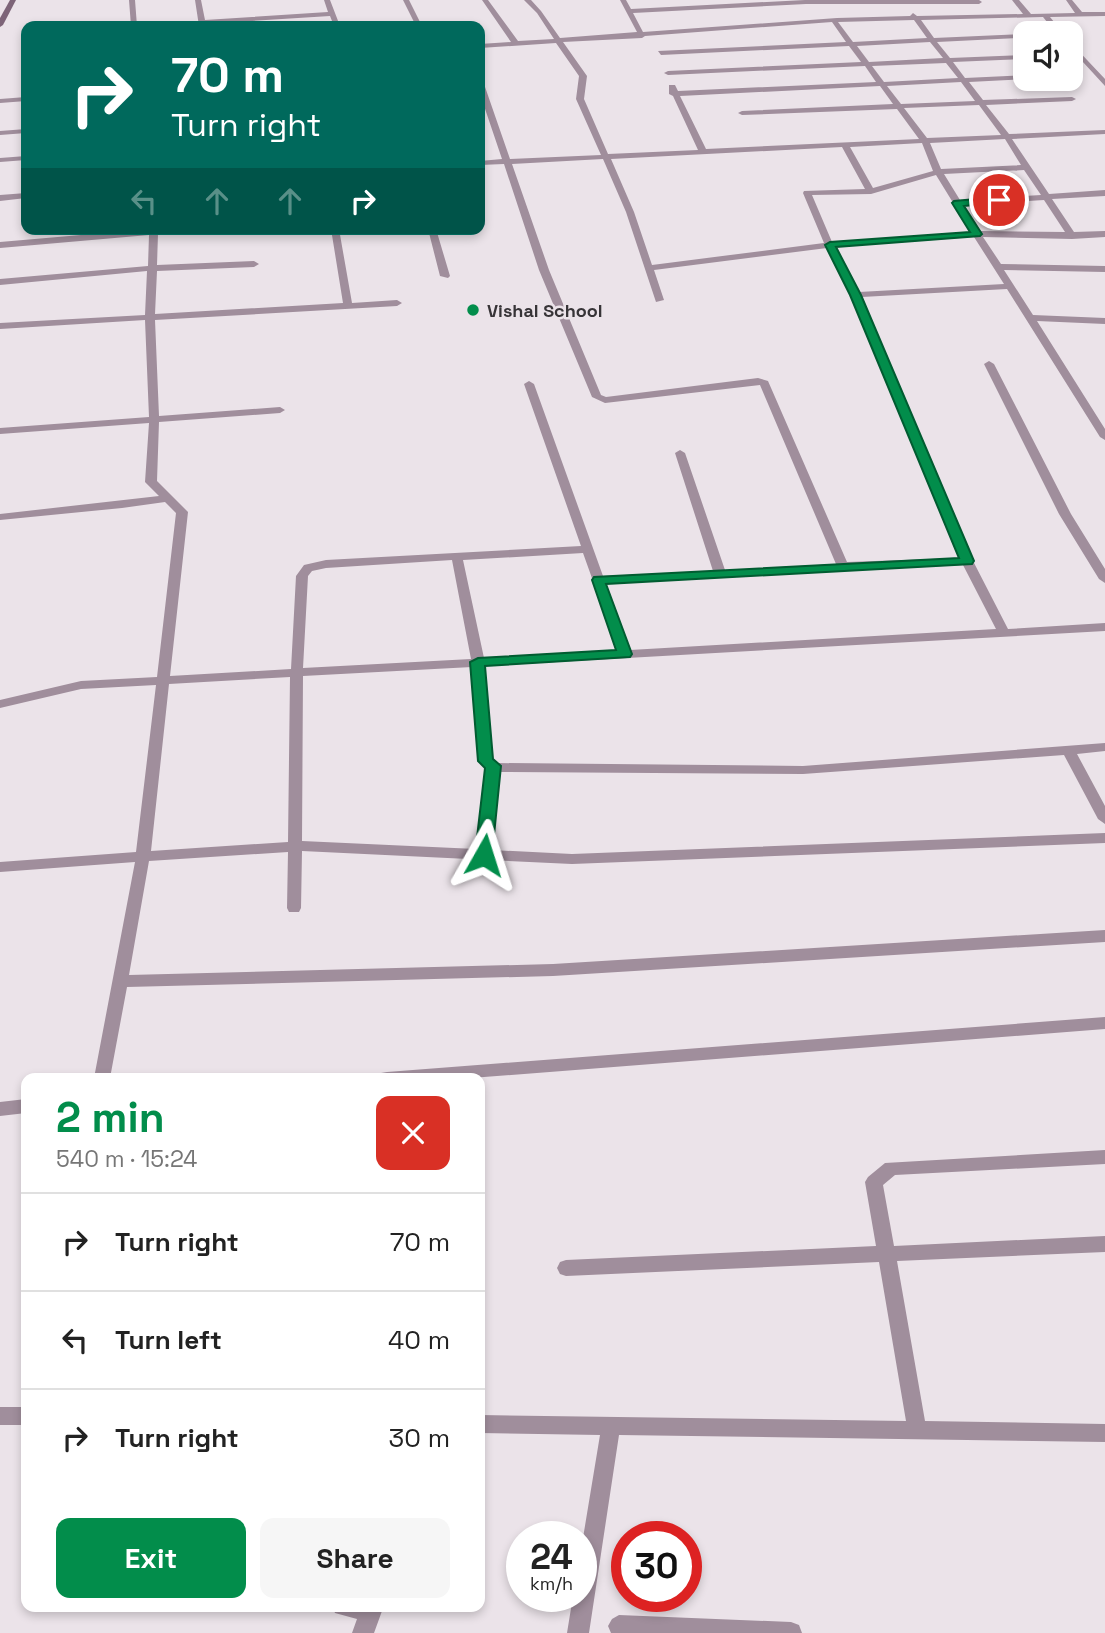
<!DOCTYPE html>
<html lang="en">
<head>
<meta charset="utf-8">
<style>
	:root { --surface:#fff; --page:#f6f6f6; --text:#222; --muted:#767676; --line:#e0e0e0; --accent:#028d4b }
	body { margin:0; font-family:"Space Grotesk",sans-serif; background:var(--page); color:var(--text); height:100vh; display:flex; flex-direction:column; font-size:26px; white-space:nowrap }
	* { box-sizing:border-box; margin:0 }
	p { font-size:23px; color:var(--muted) }
	.icon { flex:none; width:38px; height:38px; fill:none; stroke:currentColor; stroke-width:2; stroke-linecap:round; stroke-linejoin:round }
	.map { position:relative; flex:1; overflow:hidden }
	.side { position:absolute; left:21px; top:1073px; width:464px; height:539px; display:flex; flex-direction:column; background:var(--surface); border-radius:14px; box-shadow:0 4px 10px #0003 }
	.side>* { flex:none }
	.top-card { position:absolute; left:21px; top:21px; width:464px; height:214px; border-radius:14px; box-shadow:0 4px 10px #0003; background:#00695c; color:#fff; overflow:hidden }
	.buttons { position:absolute; left:1013px; top:21px; display:grid; gap:14px }
	.buttons a { display:grid; place-items:center; width:70px; height:70px; border-radius:14px; background:var(--surface); box-shadow:0 4px 10px #0003; font-size:35px }
	.speed { position:absolute; left:506px; top:1521px; display:flex; gap:14px; font-size:35px; font-weight:700; text-align:center }
	.speed>* { display:grid; place-content:center; width:91px; height:91px; border-radius:50%; background:var(--surface); box-shadow:0 4px 10px #0003; line-height:1 }
	.speed small { font-size:18px; font-weight:400 }
	.speed .limit { border:10px solid #d22; background:#fff; color:#111 }
	.pin { position:absolute; display:grid; place-items:center; width:60px; height:60px; color:#fff; margin:-30px; border:4px solid #fff; border-radius:50%; box-shadow:0 2px 7px #0007 }
	.me { position:absolute; width:77px; margin:-38px; rotate:6deg; stroke-linejoin:round; filter:drop-shadow(0 0 5px #0008) }
	.turn { display:flex; align-items:center; gap:24px; height:147px; padding:0 35px; font-size:32px }
	.turn .icon { width:91px; height:91px; stroke-width:2.5 }
	.turn b { display:block; font-size:49px; line-height:60px }
	.lanes { display:flex; align-items:center; height:66px; padding:0 35px; background:#0003; justify-content:center; gap:35px; direction:ltr }
	.lanes .off { opacity:.35 }
	.round { display:grid; place-items:center; flex:none; width:74px; height:74px; border-radius:14px; background:var(--page) }
	.summary { display:flex; align-items:center; justify-content:space-between; height:119px; padding:0 35px }
	h1 { font-size:42px; font-weight:800; line-height:52px; color:var(--accent) }
	.action { display:flex; gap:14px; margin-top:auto; padding:14px 35px }
	.action a { flex:1; height:80px; border-radius:14px; background:var(--accent); color:#fff; font-size:28px; font-weight:800; line-height:80px; text-align:center }
	.action a+a { background:var(--page); color:var(--text) }
	ul { padding:0; list-style:none }
	li { display:flex; align-items:center; gap:21px; height:98px; padding:0 35px; border-top:2px solid var(--line) }
	li div { flex:1 }
	li b { display:block; font-size:26px }
	li em { font-style:normal }
	.map>svg:first-child { display:block }
</style>
</head>
<body>
<div class="map">
<svg width="1105" height="1633" viewBox="0 0 1105 1633">
	<rect width="100%" height="100%" fill="#ebe3e9"/>
	<g fill="none" stroke-linecap="round" stroke-linejoin="round">
		<path fill="#a08e9c" fill-rule="evenodd" d="M129 0H135L137 26H131Z
			M195 0H201L205 20 328 12 324 0H330L340 26H334L330 16 205 24V26H199Z
			M403 0H409L422 26H416Z
			M482 0H488L518 41 554 39 537 13 524 0H531L541 11 560 38 637 32 620 0H626L631 9 805 0H979L982 2 979 4H806L633 13 643 32 837 18 910 16 913 13 917 16 1023 14 1012 0H1019L1031 14 1075 13 1066 0H1072L1082 12H1105V16L1050 17 1063 33H1056L1043 17 921 20 934 38 1021 34 1018 38 937 42 950 58 1026 55V59L953 62 965 78 1026 75V79H1028L969 82 983 100 1072 97 1076 99 1072 101 986 105 1009 134 1105 130V134L1012 139 1049 194 1105 190V196L1052 199 1074 232 1105 231V237L1072 239 983 237 1001 264 1105 266V272L1004 270 1033 315 1105 318V324L1037 321 1105 429V440L1100 437 1007 289 862 297 973 561 1008 629 1105 623V631L485 666 493 759 496 763 803 766 1105 743V751L1077 754 1105 806V824L1098 819 1064 755 803 774 499 772 491 850 572 854 1105 833V843L572 864 302 851 301 908 299 912H289L287 908 288 852 149 861 129 975 553 964 1105 930V942L553 976 127 987 110 1078H94L135 862 0 872V862L136 852 156 685 81 689 0 708V700L81 681 157 677 176 513 165 502 122 508 0 520V514L159 496 145 482 149 423 0 434V428L149 417 145 320 0 329V323L145 315 147 271 0 285V279L148 266 149 235 0 248V242L150 229H195L191 232 158 234 157 265 254 261 259 264 254 267 157 271 155 314 343 303 331 229H339L352 303 397 300 402 303 397 306 155 320 159 416 280 407 285 410 280 413 159 422 157 481 188 512 170 676 291 669 296 576 304 565 326 560 581 546 524 384 529 381 534 384 603 576 713 571 675 453 680 450 685 453 725 570 836 564 760 385 605 403 592 397 539 270 504 164 480 165V161L502 159 480 94V82L484 84 510 159 601 155 576 99 579 76 556 43 480 48V44L511 42ZM914 20 927 38 853 42 838 22ZM832 22 846 42 658 51 661 55 849 46 861 62 668 71 664 73 668 75 865 66 876 82 678 91 675 85H669V94L673 96 698 150 608 154 584 99 587 76 563 42 642 38 645 36ZM930 42 943 58 869 62 857 46ZM946 63 958 78 884 82 872 66ZM961 82 975 101 901 104 887 86ZM880 86 893 104 742 111 738 113 742 115 897 109 919 139 706 149 680 96ZM979 105 1001 135 927 138 904 108ZM1005 139 1021 165 941 169 930 143ZM922 143 933 171 873 188 850 147ZM842 147 865 189 804 191 803 193 824 243 652 265 634 212 611 159ZM603 159 626 212 656 302 664 300 654 270 827 248 851 295 960 558 847 562 768 381 758 378 606 397 601 395 549 270 512 164ZM1024 170 1041 195 960 200 944 174ZM936 175 971 232 832 242 812 195 871 194ZM1044 200 1065 232 980 231 963 205ZM974 237 1004 284 859 292 835 247ZM583 553 618 651 484 658 463 560ZM452 560 471 659 303 668 308 576 312 571 326 568ZM963 565 996 629 630 650 606 583ZM472 667 479 761 486 768 476 849 302 841 303 676ZM290 677 288 842 151 851 169 684Z
			M1071 43 1105 79V86L1071 49Z
			M26 97V101L0 103V99Z
			M26 129V133L0 135V131Z
			M26 156V160L0 162V158Z
			M26 193V198L0 201V195Z
			M428 229H436L450 276 448 278 440 276Z
			M989 361 994 364 1071 514 1105 569V583L1099 579 1059 514 984 364Z
			M1105 1017V1029L471 1078H379L381 1073 387 1072Z
			M26 1099V1113L0 1116V1102Z
			M1105 1150V1164L895 1175 883 1185 894 1246 1105 1236V1252L897 1261 925 1421 1105 1424V1442L619 1435 589 1633H567L573 1596H581V1550L600 1435 480 1433V1415L906 1421 879 1262 566 1276 560 1274 557 1268 560 1262 566 1260 876 1246 865 1182 868 1177 885 1163Z
			M0 1407H26V1425H0Z
			M332 1606H380L382 1611 374 1633H352L357 1619 335 1613Z
			M619 1615 791 1622 799 1625 802 1633H611L608 1626 612 1619Z"/>
		<path fill="#7d6478" fill-rule="evenodd" d="M10 0H16L3 25 0 27V18Z"/>
	</g>
	<path fill="#028d4b" stroke="#015c31" stroke-width="2" d="M999 197 1004 200 1002 202 964 206 982 234 980 236 836 247 861 295 974 561 972 564 606 584 632 654 630 657 485 666 493 759 501 766 492 855 484 861 478 859 475 855 485 768 478 761 470 662 478 658 616 650 592 580 594 577 959 558 850 295 825 245 830 242 970 232 952 203 954 201Z"/>
	<circle fill="#028d4b" stroke="#ebe3e9" stroke-width="2.5" cx="473" cy="310" r="7"/>
	<g text-anchor="middle" dominant-baseline="central" stroke-width="5" stroke-linejoin="round" paint-order="stroke">
		<g font-size="18" font-weight="bold" fill="#373437" stroke="#ebe3e9" text-anchor="start">
			<text x="487" y="310">Vishal School</text>
		</g>
	</g>
</svg>
<div class="buttons">
<a><svg class="icon" aria-label="sound" viewBox="0 0 24 24"><path d="M4 9h4l5-4v14l-5-4H4zM17 9q2 3 0 6"/></svg></a>
</div>
<div class="speed"><div>24<small>km/h</small></div><div class="limit">30</div></div>
<div class="pin" style="left:999px;top:200px;background:#d93025"><svg class="icon" aria-label="arrive" viewBox="0 0 24 24"><path d="M6 21V4h12l-3 4 3 4H6"/></svg></div>
<svg class="me" style="left:484px;top:855px" viewBox="-20 -20 40 40"><path d="M0-17L14 15 0 8-14 15z" fill="#028d4b" stroke="#fff" stroke-width="4"/></svg>
<div class="top-card">
<div class="turn"><svg class="icon" aria-label="right" viewBox="0 0 24 24"><path d="M7 20v-9h11M14 6l5 5-5 5"/></svg><div><b>70 m</b>Turn right</div></div>
<div class="lanes"><svg class="icon off" aria-label="left" viewBox="0 0 24 24"><path d="M17 20v-9H6M10 6l-5 5 5 5"/></svg><svg class="icon off" aria-label="ahead" viewBox="0 0 24 24"><path d="M12 20V5M6 11l6-6 6 6"/></svg><svg class="icon off" aria-label="ahead" viewBox="0 0 24 24"><path d="M12 20V5M6 11l6-6 6 6"/></svg><svg class="icon" aria-label="right" viewBox="0 0 24 24"><path d="M7 20v-9h11M14 6l5 5-5 5"/></svg></div>
</div>
<section class="side">
<div class="summary"><div><h1>2 min</h1><p>540 m · 15:24</p></div><a class="round" style="background:#d93025;color:#fff"><svg class="icon" aria-label="close" viewBox="0 0 24 24"><path d="M6 6l12 12M18 6L6 18"/></svg></a></div>
<ul>
<li><svg class="icon" aria-label="right" viewBox="0 0 24 24"><path d="M7 20v-9h11M14 6l5 5-5 5"/></svg><div><b>Turn right</b></div><em>70 m</em></li>
<li><svg class="icon" aria-label="left" viewBox="0 0 24 24"><path d="M17 20v-9H6M10 6l-5 5 5 5"/></svg><div><b>Turn left</b></div><em>40 m</em></li>
<li><svg class="icon" aria-label="right" viewBox="0 0 24 24"><path d="M7 20v-9h11M14 6l5 5-5 5"/></svg><div><b>Turn right</b></div><em>30 m</em></li>
</ul>
<div class="action"><a>Exit</a><a>Share</a></div>
</section>
</div>
</body>
</html>
